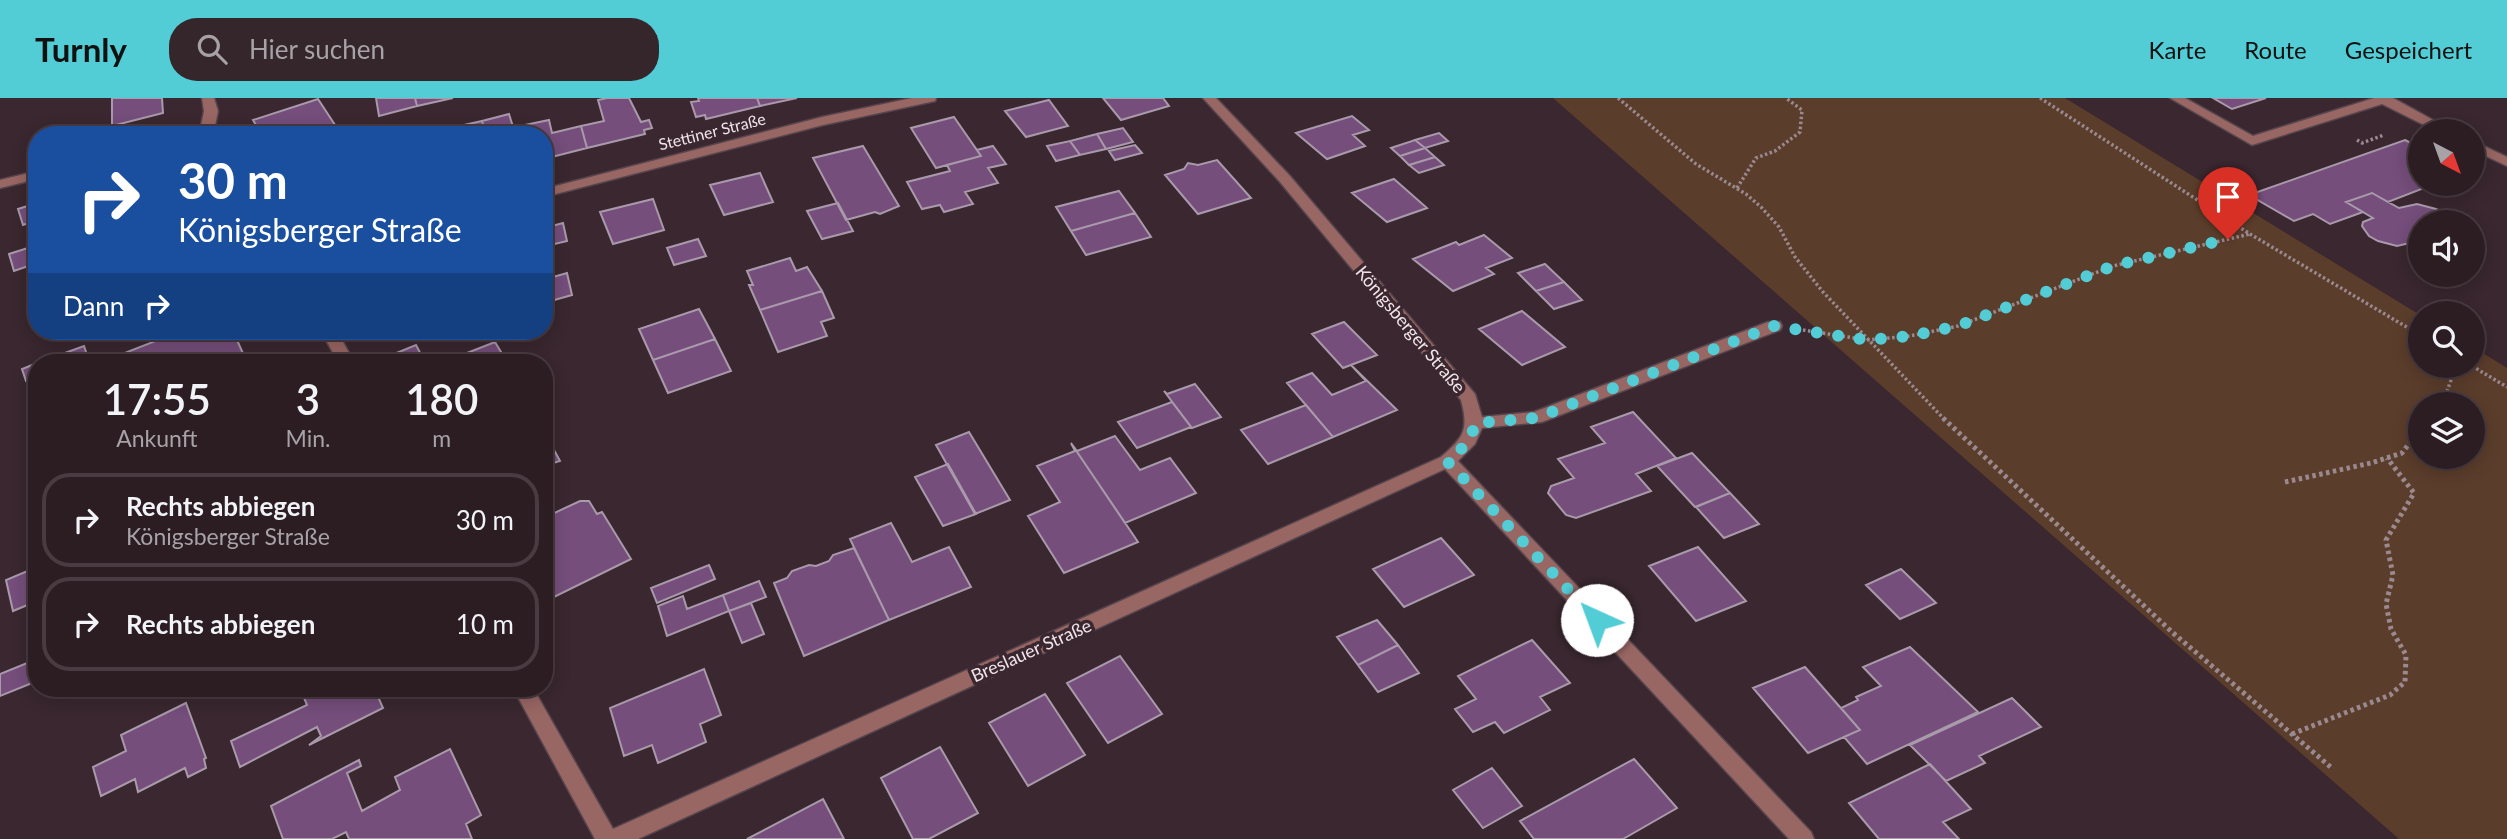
<!DOCTYPE html>
<html lang="de">
<head>
<meta charset="utf-8">
<style>
	:root { --surface:#2c1d23; --page:#34262b; --text:#f1f3f6; --muted:#a6a2a6; --line:#483b41; --accent:#52ccd5 }
	body { margin:0; font-family:Lato,sans-serif; background:var(--page); color:var(--text); height:100vh; display:flex; flex-direction:column; font-size:26px; white-space:nowrap }
	* { box-sizing:border-box; margin:0 }
	p { font-size:23px; color:var(--muted) }
	.icon { flex:none; width:38px; height:38px; fill:none; stroke:currentColor; stroke-width:2; stroke-linecap:round; stroke-linejoin:round }
	.map { position:relative; flex:1; overflow:hidden }
	.sheet { position:absolute; left:28px; top:256px; width:525px; height:343px; display:flex; flex-direction:column; background:var(--surface); border-radius:28px; box-shadow:0 4px 18px #0003,0 0 0 2px var(--line) }
	.sheet>* { flex:none }
	.guide { position:absolute; left:28px; top:28px; width:525px; height:214px; border-radius:28px; box-shadow:0 4px 18px #0003,0 0 0 2px var(--line); background:#1a4fa0; color:#fff; overflow:hidden }
	.needle { width:46px; rotate:139deg }
	.fabs { position:absolute; left:2408px; top:21px; display:grid; gap:14px }
	.fabs a { display:grid; place-items:center; width:77px; height:77px; border-radius:50%; background:var(--surface); box-shadow:0 4px 18px #0003,0 0 0 2px var(--line); font-size:35px }
	.pin { position:absolute; display:grid; place-items:center; width:60px; height:60px; color:#fff; margin:-72px -30px; border-radius:50% 50% 50% 0; rotate:-45deg; box-shadow:0 0 7px #0007 }
	.pin .icon { rotate:45deg }
	.me { position:absolute; width:77px; margin:-38px; rotate:317deg; stroke-linejoin:round; filter:drop-shadow(0 0 5px #0008) }
	.turn { display:flex; align-items:center; gap:24px; height:147px; padding:0 35px; font-size:32px }
	.turn .icon { width:91px; height:91px; stroke-width:2.5 }
	.turn b { display:block; font-size:49px; line-height:60px }
	.then { display:flex; align-items:center; height:66px; padding:0 35px; background:#0003; gap:14px; font-size:26px }
	.eta { display:flex; justify-content:space-evenly; align-items:center; height:119px; text-align:center }
	.eta b { font-size:42px; font-weight:600; line-height:49px }
	ul { padding:0; list-style:none }
	li { display:flex; align-items:center; gap:21px; height:94px; margin:0 14px 10px; padding:0 21px; border:4px solid var(--line); border-radius:28px }
	li div { flex:1 }
	li b { display:block; font-size:26px }
	li em { font-style:normal }
	header { display:flex; align-items:center; gap:42px; box-sizing:border-box; height:98px; padding:0 35px; background:var(--accent); color:#111 }
	header strong { font-size:33px }
	nav { display:flex; gap:38px; margin-inline-start:auto; font-size:24px }
	.search { width:490px; height:63px; background:var(--page); display:flex; align-items:center; gap:18px; box-sizing:border-box; padding:0 24px; border-radius:28px; color:var(--muted); font-size:26px }
	.map>svg:first-child { display:block }
</style>
</head>
<body>
<header>
<strong>Turnly</strong>
<div class="search"><svg class="icon" aria-label="search" viewBox="0 0 24 24"><circle cx="10" cy="10" r="6"/><path d="M15 15l6 6"/></svg>Hier suchen</div>
<nav><a>Karte</a><a>Route</a><a>Gespeichert</a></nav>
</header>
<div class="map">
<svg width="2507" height="741" viewBox="0 0 2507 741">
	<rect width="100%" height="100%" fill="#3a272f"/>
	<path fill="#5b3d2b" fill-rule="evenodd" d="M1553 0H2065L2420 217V268H2473V249L2507 270V741H2399ZM2420 306H2473V359H2420Z"/>
	<path fill="#754e7b" stroke="#a99aab" stroke-width="2" d="M112 0H162L163 15 112 28Z
		M376 0H415L417 8 379 18Z
		M415 0H453L417 8Z
		M607 0H629L641 24 649 22 652 30 644 32 645 36 587 50 581 28 604 23 598 2Z
		M698 0H757L760 8 706 21 705 17 696 19 691 4 699 3Z
		M757 0H797L760 8Z
		M1103 0H1163L1169 8 1121 22Z
		M2213 0H2266L2232 11Z
		M318 1 339 33 326 37H262L253 22Z
		M1049 2 1068 28 1026 39 1005 13Z
		M509 16 514 32 486 37 482 23Z
		M1352 18 1369 32 1353 37 1365 48 1327 61 1296 35Z
		M954 19 981 58 936 70 911 30Z
		M549 22 552 35 581 28 587 50 544 61V37H522L520 28Z
		M482 23 486 37H457L455 29Z
		M1123 30 1133 44 1106 51 1097 36Z
		M1439 35 1448 43 1425 50 1415 42Z
		M1097 36 1106 51 1080 57 1070 43Z
		M1415 42 1425 50 1400 58 1391 50Z
		M2405 42 2420 50V86H2459L2463 94 2429 88 2388 104 2372 95 2346 104 2363 114 2330 126 2313 116 2294 123 2249 97Z
		M1070 43 1080 57 1056 63 1047 48Z
		M1135 47 1142 55 1115 62 1109 53Z
		M863 48 899 108 880 116 875 114 846 122 813 60Z
		M993 48 1006 66 988 70 998 85 965 94 973 106 944 114 940 107 922 111 907 84 950 73 947 67 981 58 977 52Z
		M1425 50 1435 59 1409 67 1400 58Z
		M1435 59 1444 67 1419 75 1409 67Z
		M1217 62 1251 100 1198 116 1165 77 1184 71 1188 65 1198 67Z
		M760 75 773 104 724 117 710 87Z
		M1394 81 1427 110 1387 124 1352 95Z
		M1119 93 1135 115 1071 133 1056 109Z
		M2372 95 2399 110 2417 106 2436 111 2445 115 2453 124H2420V148L2414 144 2397 148 2378 143 2369 138 2362 128 2363 124 2373 120 2346 104Z
		M653 101 664 132 613 146 600 114Z
		M37 105V122L23 127 18 111Z
		M838 105 853 133 822 141 807 113Z
		M1135 115 1151 139 1086 157 1071 133Z
		M563 125 567 143 546 148 553 179 567 175 572 197 544 205V130Z
		M1484 137 1512 160 1486 170 1494 176 1453 193 1413 161 1456 144 1459 147Z
		M698 141 706 158 674 167 667 150Z
		M37 147V165L14 173 9 156Z
		M790 160 796 173 807 169 822 193 760 212 749 187H753L747 173Z
		M1545 166 1564 184 1536 193 1518 175Z
		M1564 184 1582 202 1554 211 1536 193Z
		M822 193 834 220 821 224 827 238 778 254 760 212Z
		M699 211 715 241 653 262 639 231Z
		M1522 213 1565 249 1522 267 1479 231Z
		M1344 224 1377 257 1343 270 1312 236Z
		M181 233H233L245 260 233 264H173L171 258 153 264H125L122 256Z
		M715 241 731 273 668 295 653 262Z
		M495 244 507 264 449 262Z
		M416 247 425 264H393L389 258Z
		M84 248 88 260 77 264H40Z
		M37 265V279L26 283 22 271Z
		M1351 267 1397 312 1333 339 1287 285 1312 275 1332 297 1366 283Z
		M1195 286 1221 319 1192 330 1164 293 1167 296Z
		M1172 304 1191 329 1137 350 1118 324Z
		M1306 307 1333 339 1268 366 1241 332Z
		M1633 314 1676 360 1636 376 1651 393 1576 420 1566 417 1548 395 1551 388 1574 380 1558 361 1605 345 1591 329Z
		M969 334 1010 402 975 416 936 347Z
		M1115 338 1140 372 1170 360 1196 395 1125 425 1071 345 1077 353Z
		M548 341 560 363 544 368V343Z
		M1071 345 1138 444 1064 475 1028 418 1060 404 1037 368 1075 353Z
		M1692 355 1730 395 1695 409 1657 368Z
		M948 366 976 416 943 428 915 379Z
		M1730 395 1759 426 1724 440 1696 409Z
		M580 403H589L597 416 602 414 631 461 544 504V423L550 417Z
		M891 425 912 464 949 449 971 489 889 522 850 441Z
		M1441 440 1474 477 1404 509 1373 471Z
		M1698 449 1746 503 1696 523 1649 468Z
		M854 450 889 522 804 558 774 485 787 480 792 473 809 467 816 468 829 463 833 457Z
		M709 467 715 481 657 505 651 490Z
		M37 469V503L13 513 6 482Z
		M1901 471 1936 505 1900 521 1866 487Z
		M759 483 766 499 729 513 723 497Z
		M723 497 729 513 667 538 658 508 683 498 687 511Z
		M751 505 764 536 742 545 729 513Z
		M1377 522 1398 547 1358 567 1337 539Z
		M1532 542 1570 585 1540 599 1550 612 1504 635 1495 624 1473 634 1455 611 1476 601 1458 578Z
		M1398 547 1419 575 1378 594 1358 567Z
		M1910 549 1978 614 1867 666 1844 639 1860 632 1841 610 1858 602 1856 599 1881 588 1863 569Z
		M1120 558 1162 616 1108 645 1067 585Z
		M37 561V583L0 598V576Z
		M1805 569 1860 632 1808 655 1753 590Z
		M704 571 721 617 700 626 706 644 658 665 652 647 624 658 610 610Z
		M300 590H378L375 592 383 610 309 647 321 638 317 629 240 669 231 643 307 607Z
		M1045 596 1085 657 1028 688 989 625Z
		M2012 600 2041 629 1979 658 1985 665 1946 683 1910 647Z
		M186 605 206 660 204 661 206 670 188 679 185 670 138 694 135 681 101 698 93 669 126 653 121 637Z
		M940 649 978 715 929 741H913L881 680Z
		M450 651 481 717 466 726 472 741H349L346 734 332 741H283L271 708 359 662 361 668 347 675 362 713 400 692 395 679Z
		M1634 661 1677 710 1623 741H1534L1520 723Z
		M1930 666 1971 711 1943 724 1959 741H1879L1849 705Z
		M1492 670 1522 708 1483 730 1453 692Z
		M823 701 844 741H747Z"/>
	<g fill="none" stroke-linecap="round" stroke-linejoin="round">
		<g stroke="#57454d" stroke-width="3">
			<path id="minor" d="M202 0H214L218 13 214 33 208 37 200 33 204 13Z
				M912 0H936L935 3 823 27 544 99V91L822 19Z
				M1203 0H1216L1290 78 1475 296 1482 319 1534 314 1768 224H1780L1782 228 1780 232 1542 324 1482 330 1475 346 1458 363 1811 734 1814 741H1789L1445 371 638 741H595L513 590H533L613 731 1441 359C1464 339 1469 332 1461 302L1280 84Z
				M2170 0H2185L2253 38 2374 0H2393L2453 33H2436L2382 6 2252 47Z
				M2473 43 2507 59V68L2473 52Z
				M37 73V81L0 90V82Z
				M321 233H337L354 264H338Z"/>
		</g>
		<path stroke="#9a8a90" stroke-width="3.5" stroke-dasharray="2.5 2.5" stroke-linecap="butt" d="M1618 0 1696 66 1746 96 1761 109 1779 129 1795 159 1823 194 1945 322
			M2040 0 2250 136 2420 237
			M2357 42 2362 45 2384 37
			M1737 90 1756 60 1775 53 1800 34 1802 12 1786 0
			M1803 232 1867 242 1910 238 1958 228 2113 168 2250 136
			M2472 268 2507 289
			M2439 306 2445 299 2456 268"/>
		<path stroke="#9a8a90" stroke-width="5" stroke-dasharray="3.5 3.5" stroke-linecap="butt" d="M1943 320 2172 534 2333 671
			M2285 384 2371 365 2402 355 2420 331
			M2292 636 2390 597 2405 584 2406 557 2391 531 2386 506 2393 477 2386 442 2414 395 2387 360"/>
		<use href="#minor" fill="#986663" fill-rule="evenodd"/>
	</g>
	<g fill="none" stroke-linecap="round" stroke-linejoin="round">
		<path stroke="#52ccd5" stroke-width="12" stroke-dasharray="0 21.6" d="M1597 522 1447 363 1468 345 1476 325 1536 320 1774 228 1867 242 1910 238 1958 228 2113 168 2228 141"/>
	</g>
	<g text-anchor="middle" dominant-baseline="central" stroke-width="7" stroke-linejoin="round" paint-order="stroke">
		<g font-size="16" fill="#f0e4e8" stroke="#3a272f">
			<text transform="translate(712 33) rotate(-14)">Stettiner Straße</text>
		</g>
		<g font-size="18" fill="#f0e4e8" stroke="#3a272f">
			<text transform="translate(1411 231) rotate(50)">Königsberger Straße</text>
			<text transform="translate(1031 552) rotate(-24)">Breslauer Straße</text>
		</g>
	</g>
</svg>
<div class="fabs">
<a><svg class="needle" viewBox="-14 -14 28 28"><path d="M0-13l5 13h-10z" fill="#e53935"/><path d="M0 13l5-13h-10z" fill="#a6a2a6"/></svg></a>
<a><svg class="icon" aria-label="sound" viewBox="0 0 24 24"><path d="M4 9h4l5-4v14l-5-4H4zM17 9q2 3 0 6"/></svg></a>
<a><svg class="icon" aria-label="search" viewBox="0 0 24 24"><circle cx="10" cy="10" r="6"/><path d="M15 15l6 6"/></svg></a>
<a><svg class="icon" aria-label="layers" viewBox="0 0 24 24"><path d="M12 4l9 5-9 5-9-5zM3 14l9 5 9-5"/></svg></a>
</div>
<div class="pin" style="left:2228px;top:141px;background:#d93025"><svg class="icon" aria-label="arrive" viewBox="0 0 24 24"><path d="M6 21V4h12l-3 4 3 4H6"/></svg></div>
<svg class="me" style="left:1597px;top:522px" viewBox="-20 -20 40 40"><circle r="19" fill="#fff"/><path d="M0-13L10 11 0 6-10 11z" fill="#52ccd5"/></svg>
<div class="guide">
<div class="turn"><svg class="icon" aria-label="right" viewBox="0 0 24 24"><path d="M7 20v-9h11M14 6l5 5-5 5"/></svg><div><b>30 m</b>Königsberger Straße</div></div>
<div class="then">Dann<svg class="icon" aria-label="right" viewBox="0 0 24 24"><path d="M7 20v-9h11M14 6l5 5-5 5"/></svg></div>
</div>
<section class="sheet">
<div class="eta">
<div><b>17:55</b><p>Ankunft</p></div>
<div><b>3</b><p>Min.</p></div>
<div><b>180</b><p>m</p></div>
</div>
<ul>
<li><svg class="icon" aria-label="right" viewBox="0 0 24 24"><path d="M7 20v-9h11M14 6l5 5-5 5"/></svg><div><b>Rechts abbiegen</b><p>Königsberger Straße</p></div><em>30 m</em></li>
<li><svg class="icon" aria-label="right" viewBox="0 0 24 24"><path d="M7 20v-9h11M14 6l5 5-5 5"/></svg><div><b>Rechts abbiegen</b></div><em>10 m</em></li>
</ul>
</section>
</div>
</body>
</html>
